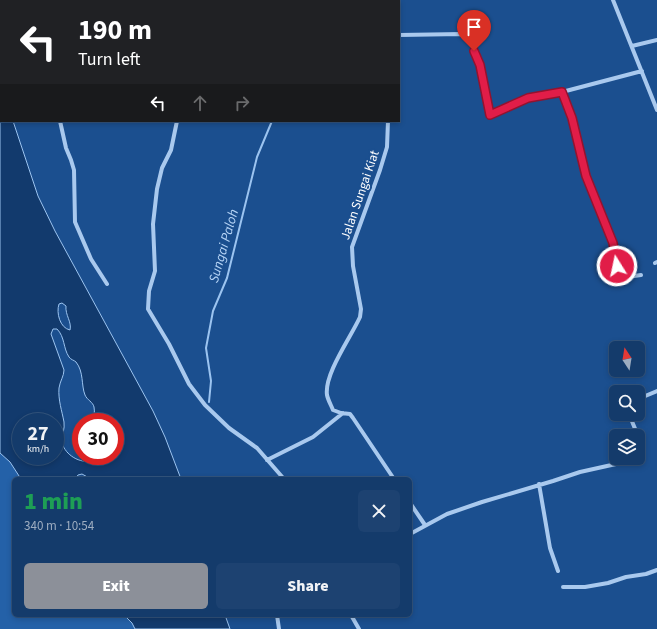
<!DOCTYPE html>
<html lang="en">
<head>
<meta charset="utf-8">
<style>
	:root { --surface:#143b6b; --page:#1d4271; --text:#f1f3f6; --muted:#9dadc1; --line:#33557e; --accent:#8c9099 }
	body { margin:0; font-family:"Source Sans 3",sans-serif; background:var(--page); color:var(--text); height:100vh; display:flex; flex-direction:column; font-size:15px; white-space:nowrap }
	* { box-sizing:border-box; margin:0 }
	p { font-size:13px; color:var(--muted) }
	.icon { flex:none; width:22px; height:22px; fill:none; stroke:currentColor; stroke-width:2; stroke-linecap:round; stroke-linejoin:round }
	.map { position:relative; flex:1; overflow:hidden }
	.side { position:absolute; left:12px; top:477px; width:400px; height:140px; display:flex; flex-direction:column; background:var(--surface); border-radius:6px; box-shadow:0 2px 6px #0003,0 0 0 1px var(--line) }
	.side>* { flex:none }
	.top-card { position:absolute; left:0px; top:0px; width:400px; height:122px; box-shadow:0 2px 6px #0003,0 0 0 1px var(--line); background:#202124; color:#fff; overflow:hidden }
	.needle { width:26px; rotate:348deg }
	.controls { position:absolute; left:609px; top:341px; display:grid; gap:8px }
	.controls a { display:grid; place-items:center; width:36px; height:36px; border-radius:6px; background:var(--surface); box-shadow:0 2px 6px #0003,0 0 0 1px var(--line); font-size:20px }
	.speed { position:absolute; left:12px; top:413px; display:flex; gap:8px; font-size:20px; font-weight:700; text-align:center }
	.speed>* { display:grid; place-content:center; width:52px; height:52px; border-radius:50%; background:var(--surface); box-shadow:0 2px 6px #0003,0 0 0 1px var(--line); line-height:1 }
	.speed small { font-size:10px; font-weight:400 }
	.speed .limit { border:6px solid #d22; background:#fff; color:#111 }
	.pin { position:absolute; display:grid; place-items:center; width:34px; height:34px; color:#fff; margin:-41px -17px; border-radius:50% 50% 50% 0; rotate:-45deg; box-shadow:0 0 4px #0007 }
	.pin .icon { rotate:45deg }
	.me { position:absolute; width:44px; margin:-22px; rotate:350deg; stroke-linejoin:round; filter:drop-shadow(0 0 3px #0008) }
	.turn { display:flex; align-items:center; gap:14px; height:84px; padding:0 12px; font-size:18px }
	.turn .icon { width:52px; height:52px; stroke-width:2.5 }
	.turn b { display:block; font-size:28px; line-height:34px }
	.lanes { display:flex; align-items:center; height:38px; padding:0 12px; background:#0003; justify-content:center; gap:20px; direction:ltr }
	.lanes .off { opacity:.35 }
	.round { display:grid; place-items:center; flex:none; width:42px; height:42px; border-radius:6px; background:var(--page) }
	.overview { display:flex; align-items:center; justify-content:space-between; height:68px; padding:0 12px }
	h1 { font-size:24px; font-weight:800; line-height:30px; color:#1e9e55 }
	.action { display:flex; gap:8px; margin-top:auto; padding:8px 12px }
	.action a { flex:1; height:46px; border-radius:6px; background:var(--accent); color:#fff; font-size:16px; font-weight:800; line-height:46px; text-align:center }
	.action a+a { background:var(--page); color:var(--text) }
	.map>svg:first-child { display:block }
</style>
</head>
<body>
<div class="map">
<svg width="657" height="629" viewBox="0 0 657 629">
	<rect width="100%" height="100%" fill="#1b4f8f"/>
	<path fill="#2461a8" d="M0 453 10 462 21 479H14V615H124L132 623 135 629H0Z"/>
	<path fill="#123a6d" stroke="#9cc4f0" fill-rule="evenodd" d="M0 71 1 121H13L38 196 55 231 153 411 165 437 181 479H91L82 474 78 475 75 479H21L10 462 0 453ZM62 303 66 306C65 315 72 322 70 330 60 328 56 313 59 304ZM53 329H57C65 337 63 348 69 357 71 360 74 360 76 362 84 372 81 385 85 395 87 400 93 402 94 407 95 412 94 418 92 422H115V456H93L89 461C78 463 63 453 62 441 62 434 65 429 64 422 62 411 58 400 59 388 60 381 64 376 64 370L51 334ZM21 422H55V456H21Z
		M124 615H225L230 629H135L132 623Z"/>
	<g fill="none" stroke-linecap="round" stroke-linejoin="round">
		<path stroke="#9cc4f0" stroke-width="2" d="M305 1 306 0
			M209 402 211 381 206 348 213 311 227 278 257 157 272 121"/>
		<path stroke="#a9c9ee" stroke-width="4" d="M29 0V1
			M385 0V1
			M613 0 657 110
			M217 1 218 0
			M399 35 462 34 468 36 472 41 480 65 490 115 528 98 562 92 642 71
			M632 46 657 40
			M562 92 573 122 586 176 613 243 619 271 627 277 641 275
			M60 121 66 148 71 160 74 170 75 222 91 259 107 284
			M177 121 171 150 162 168 157 189 153 224 155 271 149 291 148 309 169 344 189 384 205 405 229 428 257 448 284 479
			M388 121 387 147 380 170 352 247 353 266 361 309 360 317C351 337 324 374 327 395 328 400 331 405 333 410L341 413 350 414 353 418 394 479
			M655 263 657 262
			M638 399 657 391
			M629 414 638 436
			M638 436C641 444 646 452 638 458
			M267 460 313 437 343 413
			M539 484 550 548 558 571
			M410 503 425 525
			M410 534 447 514 482 502 553 481 580 472 634 460 638 458
			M410 552V554
			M563 587H585L608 583 626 577 646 574 657 570
			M277 615 279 629
			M351 615 359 629"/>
	</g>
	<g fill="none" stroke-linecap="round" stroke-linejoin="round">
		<g stroke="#92132f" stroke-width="10">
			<path id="route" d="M474 51 480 65 490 115 528 98 562 92 572 118 586 176 613 243 617 266"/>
		</g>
		<use href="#route" stroke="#e11d48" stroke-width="7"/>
	</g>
	<g text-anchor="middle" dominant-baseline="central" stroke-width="4" stroke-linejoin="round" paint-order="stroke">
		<g font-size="13" fill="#fff" stroke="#1b4f8f">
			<text transform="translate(360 195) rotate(-71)">Jalan Sungai Kiat</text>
		</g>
		<g font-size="14" font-style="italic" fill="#b5d3f5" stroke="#1b4f8f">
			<text transform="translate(224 246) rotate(-74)">Sungai Paloh</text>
		</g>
	</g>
</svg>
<div class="controls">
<a><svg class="needle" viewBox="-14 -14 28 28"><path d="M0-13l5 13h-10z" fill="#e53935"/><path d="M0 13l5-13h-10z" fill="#9dadc1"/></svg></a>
<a><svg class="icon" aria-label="search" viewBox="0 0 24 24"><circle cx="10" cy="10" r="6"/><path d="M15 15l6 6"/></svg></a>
<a><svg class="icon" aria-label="layers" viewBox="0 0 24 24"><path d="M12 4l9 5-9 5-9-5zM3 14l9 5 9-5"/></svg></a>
</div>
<div class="speed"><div>27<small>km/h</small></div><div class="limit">30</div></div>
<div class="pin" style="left:474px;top:51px;background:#d93025"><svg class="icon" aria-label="arrive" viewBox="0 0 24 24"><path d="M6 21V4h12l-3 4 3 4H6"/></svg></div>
<svg class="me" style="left:617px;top:266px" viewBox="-20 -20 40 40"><circle r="17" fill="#e11d48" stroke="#fff" stroke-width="3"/><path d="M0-11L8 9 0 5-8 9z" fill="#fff"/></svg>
<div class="top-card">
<div class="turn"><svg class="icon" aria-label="left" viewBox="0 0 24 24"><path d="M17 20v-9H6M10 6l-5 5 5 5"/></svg><div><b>190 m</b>Turn left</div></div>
<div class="lanes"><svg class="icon" aria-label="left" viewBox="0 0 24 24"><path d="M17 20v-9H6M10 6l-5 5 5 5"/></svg><svg class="icon off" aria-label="ahead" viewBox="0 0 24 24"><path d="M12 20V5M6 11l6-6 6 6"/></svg><svg class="icon off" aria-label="right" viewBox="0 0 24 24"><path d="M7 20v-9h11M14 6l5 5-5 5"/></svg></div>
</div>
<section class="side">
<div class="overview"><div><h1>1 min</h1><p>340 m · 10:54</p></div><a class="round"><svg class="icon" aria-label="close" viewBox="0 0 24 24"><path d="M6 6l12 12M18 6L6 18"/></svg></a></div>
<div class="action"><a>Exit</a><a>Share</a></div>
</section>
</div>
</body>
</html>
